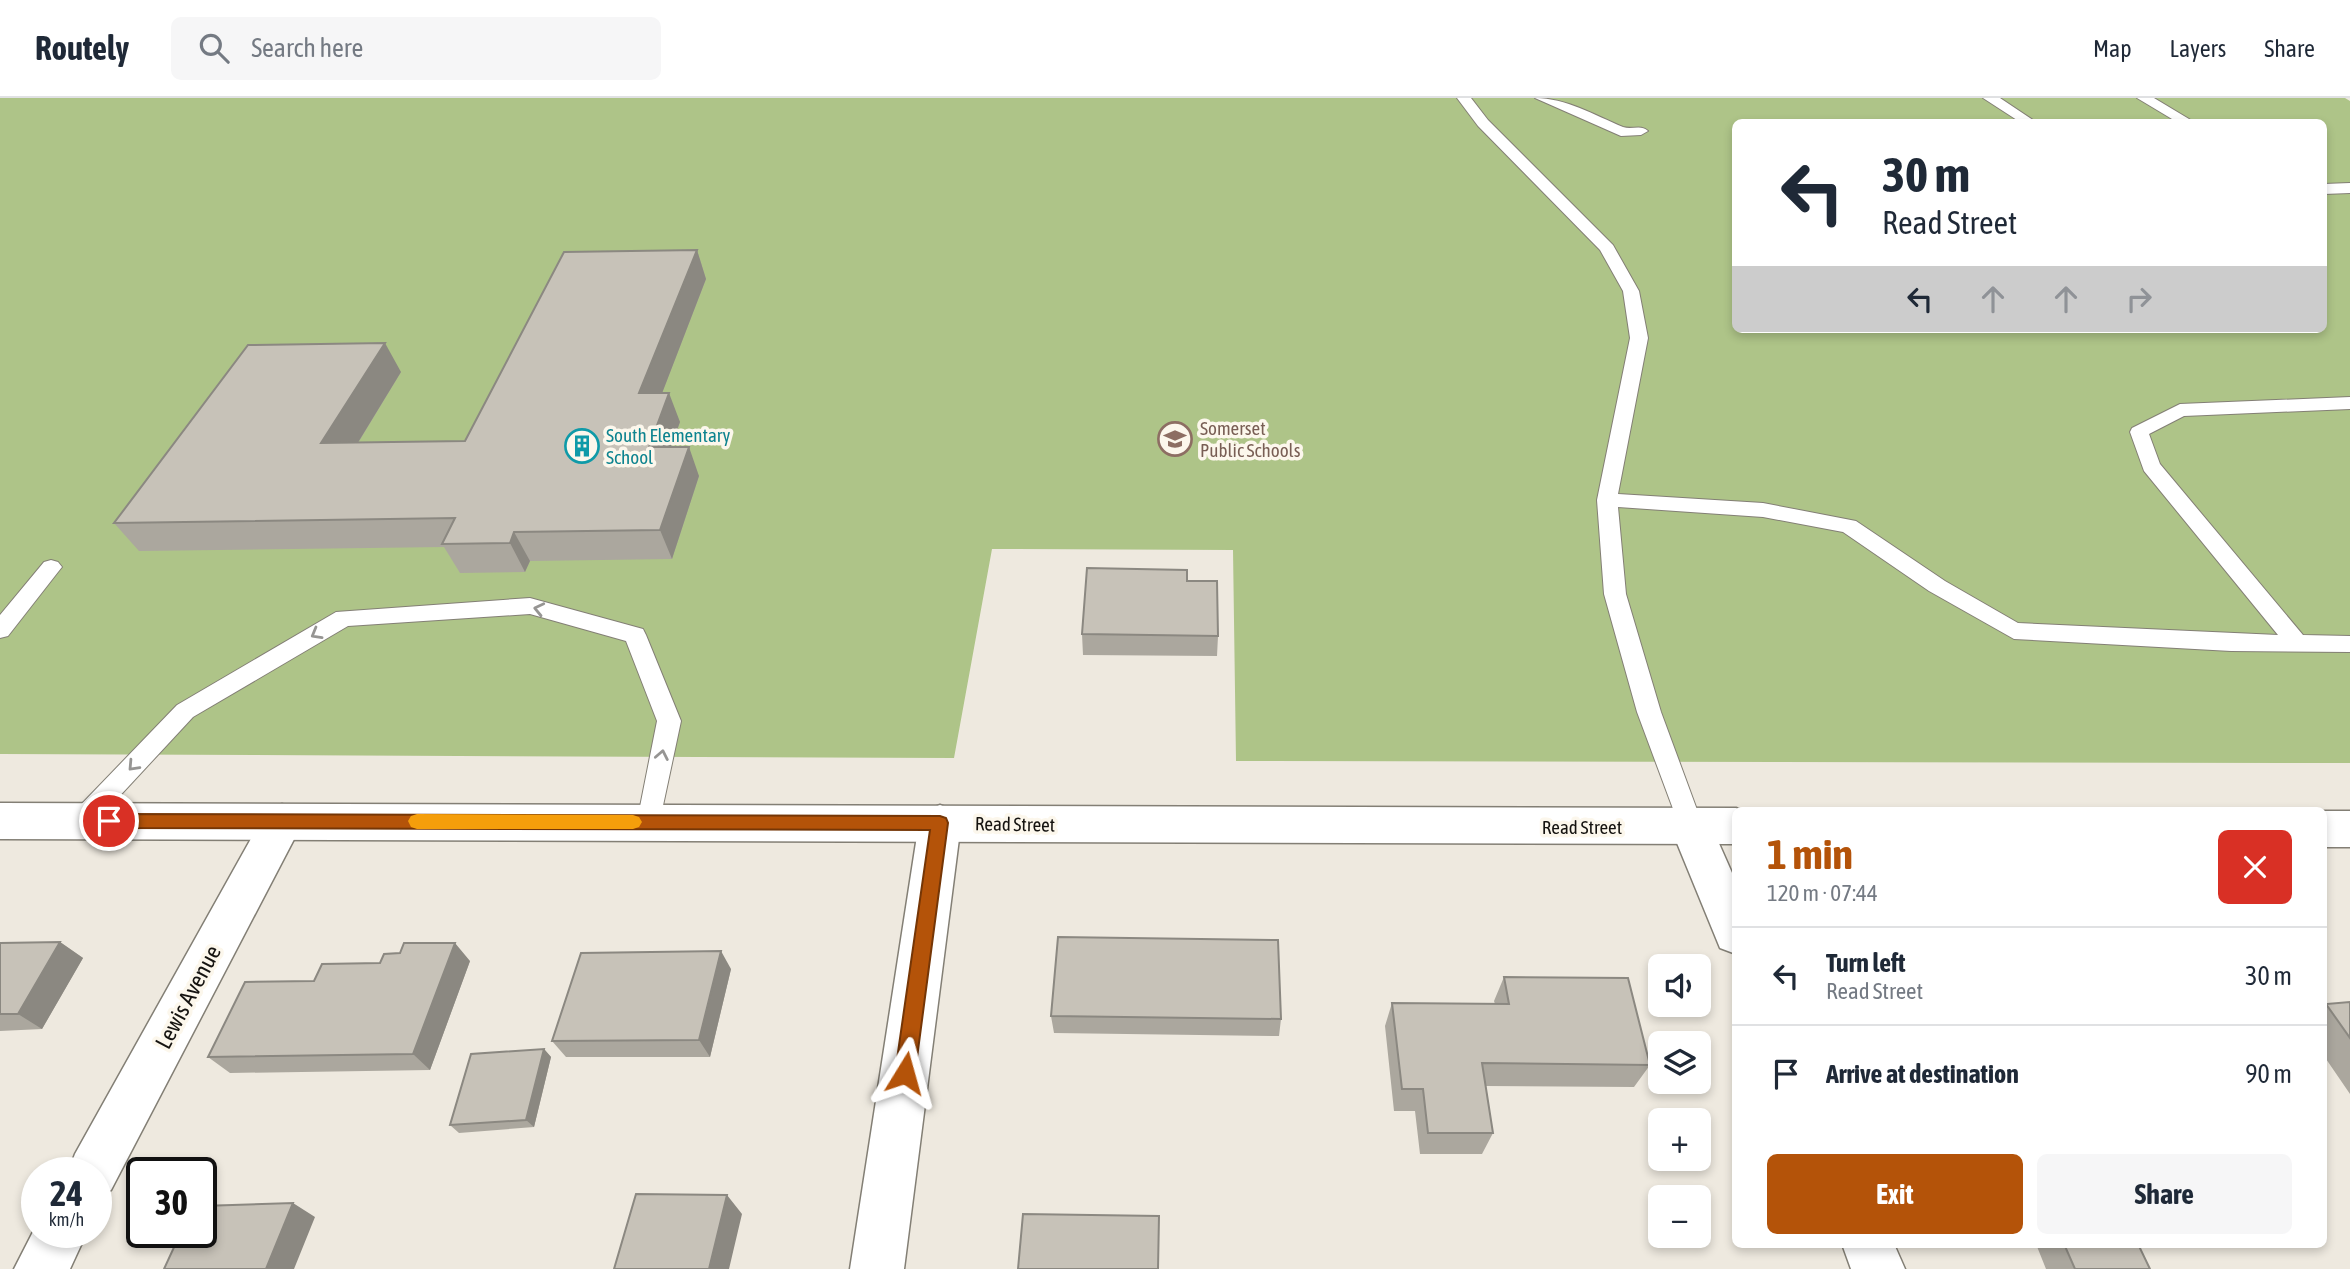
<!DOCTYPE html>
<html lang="en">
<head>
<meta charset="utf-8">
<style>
	:root { --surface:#fff; --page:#f6f6f7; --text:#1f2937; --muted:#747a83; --line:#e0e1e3; --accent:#b45309 }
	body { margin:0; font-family:"Asap Condensed",sans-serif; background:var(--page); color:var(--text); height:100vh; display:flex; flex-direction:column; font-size:26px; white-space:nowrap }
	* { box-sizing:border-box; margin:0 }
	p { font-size:23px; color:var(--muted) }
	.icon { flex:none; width:38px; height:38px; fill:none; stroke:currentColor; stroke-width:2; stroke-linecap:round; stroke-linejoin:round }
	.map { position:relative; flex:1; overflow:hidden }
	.side { position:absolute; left:1732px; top:709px; width:595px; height:441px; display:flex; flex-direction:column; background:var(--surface); border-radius:10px; box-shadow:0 4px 10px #0003 }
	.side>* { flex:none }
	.guide { position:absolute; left:1732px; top:21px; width:595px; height:214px; border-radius:10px; box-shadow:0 4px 10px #0003; background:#fff; color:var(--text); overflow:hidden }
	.fabs { position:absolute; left:1648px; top:856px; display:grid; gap:14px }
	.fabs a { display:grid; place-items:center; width:63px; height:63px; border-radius:10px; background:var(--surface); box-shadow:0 4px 10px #0003; font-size:35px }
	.speed { position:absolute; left:21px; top:1059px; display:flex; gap:14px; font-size:35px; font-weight:700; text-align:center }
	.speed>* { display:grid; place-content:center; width:91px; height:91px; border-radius:50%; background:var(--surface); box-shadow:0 4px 10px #0003; line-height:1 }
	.speed small { font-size:18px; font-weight:400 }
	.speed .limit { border:4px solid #111; border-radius:10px; background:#fff; color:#111 }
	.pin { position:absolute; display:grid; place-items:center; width:60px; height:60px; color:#fff; margin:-30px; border:4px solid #fff; border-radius:50%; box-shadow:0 2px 7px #0007 }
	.me { position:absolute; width:77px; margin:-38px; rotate:8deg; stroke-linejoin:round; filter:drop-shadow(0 0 5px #0008) }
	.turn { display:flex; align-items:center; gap:24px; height:147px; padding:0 35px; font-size:32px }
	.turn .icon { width:91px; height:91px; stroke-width:2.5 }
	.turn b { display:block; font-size:49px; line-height:60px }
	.lanes { display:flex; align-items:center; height:66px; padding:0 35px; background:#0003; justify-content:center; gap:35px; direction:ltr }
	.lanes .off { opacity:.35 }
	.round { display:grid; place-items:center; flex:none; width:74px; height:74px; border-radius:10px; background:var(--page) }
	.overview { display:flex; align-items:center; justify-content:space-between; height:119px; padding:0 35px }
	h1 { font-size:42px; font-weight:700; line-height:52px; color:var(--accent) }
	.action { display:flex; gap:14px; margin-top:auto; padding:14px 35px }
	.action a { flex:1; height:80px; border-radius:10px; background:var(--accent); color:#fff; font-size:28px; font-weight:700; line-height:80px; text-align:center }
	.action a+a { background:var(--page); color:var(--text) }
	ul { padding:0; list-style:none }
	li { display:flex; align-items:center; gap:21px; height:98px; padding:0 35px; border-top:2px solid var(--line) }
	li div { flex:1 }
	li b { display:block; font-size:26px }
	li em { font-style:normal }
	header { display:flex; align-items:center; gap:42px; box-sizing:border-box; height:98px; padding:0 35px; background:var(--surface); border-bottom:2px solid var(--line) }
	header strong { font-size:33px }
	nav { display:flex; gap:38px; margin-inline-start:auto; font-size:24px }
	.search { width:490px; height:63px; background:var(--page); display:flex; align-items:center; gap:18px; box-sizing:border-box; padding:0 24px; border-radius:10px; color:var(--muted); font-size:26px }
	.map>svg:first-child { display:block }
</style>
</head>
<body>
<header>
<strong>Routely</strong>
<div class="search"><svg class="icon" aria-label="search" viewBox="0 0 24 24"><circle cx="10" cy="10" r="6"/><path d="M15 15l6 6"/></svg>Search here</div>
<nav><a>Map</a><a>Layers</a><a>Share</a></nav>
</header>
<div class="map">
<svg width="2350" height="1171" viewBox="0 0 2350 1171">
	<rect width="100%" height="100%" fill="#eee9df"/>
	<path fill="#aec488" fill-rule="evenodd" d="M0 0H2345L2350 3V665L1236 663 1233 452 992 451 954 660 0 656ZM1736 24H2324V231H1736Z"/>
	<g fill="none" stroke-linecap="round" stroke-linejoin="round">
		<g stroke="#837f75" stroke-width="2">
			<path id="service" d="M1457 0H1471L1488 22 1613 147 1639 193 1648 240 1618 396 1763 405 1856 423 1945 483 2018 525 2278 537 2144 373 2130 334 2132 330 2180 306 2350 299V311L2184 318 2149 336 2160 366 2303 537 2350 538V554L2231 553 2014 541 1929 493 1843 434 1763 419 1618 409 1626 496 1661 614 1703 728 1700 735 1691 738 1682 735 1637 614 1604 496 1597 402 1630 240 1623 193 1600 152 1478 28Z
				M1535 0C1566 0 1594 17 1623 29 1632 32 1641 26 1648 33L1641 37 1621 38Z
				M1983 0H2000L2036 24H2020Z
				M2137 0H2154L2194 24H2177Z
				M2350 85V95L2324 96V86Z
				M51 462 58 464 62 469 58 474 8 538 0 540V517L44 464Z
				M530 500 643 531 646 537 681 623 658 731 649 734 640 731 637 724 657 623 626 543 530 516 348 528 193 619 90 730 81 733 72 730 69 723 72 716 177 607 336 514Z"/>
		</g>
		<g stroke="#837f75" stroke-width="3">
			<path id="minor" d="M282 706 297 712 303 724 111 1092 96 1098V1074H68L75 1056 267 712Z
				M940 707 955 713 961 725 904 1171H850L919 725 925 713Z
				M1691 710 1706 716 1736 784V856L1720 850 1670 728 1676 716Z
				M37 1126V1134H87L70 1171H14Z
				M1842 1146H1894L1905 1171H1851Z"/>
		</g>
		<g stroke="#837f75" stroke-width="3">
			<path id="secondary" d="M0 705 1736 710 1741 712H1736V746L0 741Z
				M2324 713H2350V749H2324Z"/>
		</g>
		<use href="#service" fill="#fff" fill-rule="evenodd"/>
		<use href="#minor" fill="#fff" fill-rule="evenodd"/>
		<use href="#secondary" fill="#fff" fill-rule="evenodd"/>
	</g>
	<path fill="#aba79e" d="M697 152 706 181 662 295 680 324 671 349 699 378 672 461 530 463 525 474 460 475 444 449 139 453 114 425 401 274 358 345 465 343Z
		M1187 483 1218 538 1217 558 1083 557 1082 536Z
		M60 844 83 860 42 931 0 933V845Z
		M470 863 430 972 230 975 208 959Z
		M731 871 710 959H566L552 943Z
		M1504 879 1650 967 1634 989 1486 988 1493 1035 1482 1056H1420L1415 1013H1394L1385 928 1392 905 1495 906 1494 903Z
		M2350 904V996L2324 958V907L2326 906Z
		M1051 918 1281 921 1279 938 1054 935Z
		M544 951 551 959 534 1029 459 1035 450 1027Z
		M2036 1146H2138L2150 1171H2046Z"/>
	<path fill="#8b8881" d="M697 152 706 181 651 324 639 295Z
		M385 245 401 274 340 374 321 345Z
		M669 295 680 324 660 378 649 349Z
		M689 349 699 378 672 461 660 432Z
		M514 434 530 463 525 474 510 445Z
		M60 844 83 860 42 931 18 916Z
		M455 845 470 863 430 972 413 956Z
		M721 853 731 871 710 959 699 942Z
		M544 951 551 959 534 1029 526 1022Z
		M727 1097 742 1116 729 1171H709Z
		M293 1105 315 1119 294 1171H266Z
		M1159 1118V1171H1158Z"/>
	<path fill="#c7c2b8" stroke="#8b8881" stroke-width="2" d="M697 152 639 295H669L649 349H689L660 432 514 434 510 445 442 446 455 420 114 425 248 247 385 245 321 345 465 343 564 154Z
		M1087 470 1187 472V483H1217L1218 538 1082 536Z
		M1058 839 1278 842 1281 921 1051 918Z
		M60 844 18 916H0V845Z
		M404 845H455L413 956 208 959 245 884 314 883 322 866 380 865 384 856 400 855Z
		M721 853 699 942 552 943 581 855Z
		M1504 879 1628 880 1650 967 1482 965 1493 1035H1428L1423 991H1402L1392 905 1509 906Z
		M2350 904V940L2326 906Z
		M544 951 526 1022 450 1027 471 956Z
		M636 1096 727 1097 709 1171H711H614Z
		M293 1105 266 1171H164L181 1134H201V1108Z
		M1023 1116 1159 1118 1158 1171H1018Z
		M2064 1146H2138L2150 1171H2075Z"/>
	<defs><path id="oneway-chevron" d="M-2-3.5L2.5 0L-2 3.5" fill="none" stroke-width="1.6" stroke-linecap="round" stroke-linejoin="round" transform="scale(1.75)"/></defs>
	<g stroke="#969593">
		<use href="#oneway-chevron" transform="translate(539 511) rotate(-167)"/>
		<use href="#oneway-chevron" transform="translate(316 536) rotate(150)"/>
		<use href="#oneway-chevron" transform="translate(662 657) rotate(-79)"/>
		<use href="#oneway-chevron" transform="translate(133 668) rotate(133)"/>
	</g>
	<path fill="#b45309" stroke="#753606" stroke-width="2" d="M109 716 940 718 946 720 948 725 915 975 912 981 905 984 898 981 895 975 930 732 109 730 103 728 100 723 103 718Z"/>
	<path fill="#f59e0b" d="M417 716 633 717 639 719 642 724 639 729 633 731H417L411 729 408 723 411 718Z"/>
	<defs>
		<g id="school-ring" transform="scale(1.75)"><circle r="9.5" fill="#fcf7ec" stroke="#8d6e63" stroke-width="1.5"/><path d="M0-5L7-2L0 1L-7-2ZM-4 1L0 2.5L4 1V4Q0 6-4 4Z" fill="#8d6e63"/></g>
		<g id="building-ring" transform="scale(1.75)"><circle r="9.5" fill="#fcf7ec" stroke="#0f9aa8" stroke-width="1.5"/><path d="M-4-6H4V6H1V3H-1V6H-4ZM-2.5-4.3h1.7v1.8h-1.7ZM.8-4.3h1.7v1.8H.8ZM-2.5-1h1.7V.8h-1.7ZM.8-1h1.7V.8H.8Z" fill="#0f9aa8"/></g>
	</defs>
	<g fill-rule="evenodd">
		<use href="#school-ring" x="1175" y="341"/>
		<use href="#building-ring" x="582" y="348"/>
	</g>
	<g text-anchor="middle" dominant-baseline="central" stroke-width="7" stroke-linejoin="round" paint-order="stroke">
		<g font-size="19" fill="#785e54" stroke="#fcf7ec" text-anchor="start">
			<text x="1200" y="330">Somerset<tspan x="1200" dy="22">Public Schools</tspan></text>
		</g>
		<g font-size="19" fill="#0d838f" stroke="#fcf7ec" text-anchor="start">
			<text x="606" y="337">South Elementary<tspan x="606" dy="22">School</tspan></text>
		</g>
		<g font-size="19" fill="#151310" stroke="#fcf7ec">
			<text transform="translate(1015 726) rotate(1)">Read Street</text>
			<text x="1582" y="729">Read Street</text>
		</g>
		<g font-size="23" fill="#151310" stroke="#fcf7ec">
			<text transform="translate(188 899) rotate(-62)">Lewis Avenue</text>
		</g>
	</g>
</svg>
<div class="fabs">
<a><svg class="icon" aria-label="sound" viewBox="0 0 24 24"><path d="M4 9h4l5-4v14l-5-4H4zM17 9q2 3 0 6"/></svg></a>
<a><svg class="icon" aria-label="layers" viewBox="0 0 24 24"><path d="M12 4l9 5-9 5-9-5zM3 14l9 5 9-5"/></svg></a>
<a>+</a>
<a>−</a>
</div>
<div class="speed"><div>24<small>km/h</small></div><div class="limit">30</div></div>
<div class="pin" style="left:109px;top:723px;background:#d93025"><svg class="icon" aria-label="arrive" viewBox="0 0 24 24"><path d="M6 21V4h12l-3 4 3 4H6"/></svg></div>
<svg class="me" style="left:905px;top:975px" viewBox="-20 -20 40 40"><path d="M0-17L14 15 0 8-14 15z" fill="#b45309" stroke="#fff" stroke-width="4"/></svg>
<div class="guide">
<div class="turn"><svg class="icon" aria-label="left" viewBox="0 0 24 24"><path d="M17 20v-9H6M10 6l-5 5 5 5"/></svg><div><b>30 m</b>Read Street</div></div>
<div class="lanes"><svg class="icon" aria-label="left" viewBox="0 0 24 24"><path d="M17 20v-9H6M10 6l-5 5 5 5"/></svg><svg class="icon off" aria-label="ahead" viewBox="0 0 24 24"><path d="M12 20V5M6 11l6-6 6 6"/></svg><svg class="icon off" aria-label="ahead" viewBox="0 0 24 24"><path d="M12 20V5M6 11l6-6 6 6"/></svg><svg class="icon off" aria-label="right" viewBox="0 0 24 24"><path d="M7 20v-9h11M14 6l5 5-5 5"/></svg></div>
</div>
<section class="side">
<div class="overview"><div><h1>1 min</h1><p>120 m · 07:44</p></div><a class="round" style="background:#d93025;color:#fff"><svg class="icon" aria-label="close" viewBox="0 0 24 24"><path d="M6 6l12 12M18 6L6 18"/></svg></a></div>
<ul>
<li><svg class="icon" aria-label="left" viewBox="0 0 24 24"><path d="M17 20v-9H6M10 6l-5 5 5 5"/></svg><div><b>Turn left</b><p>Read Street</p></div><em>30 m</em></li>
<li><svg class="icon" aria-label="arrive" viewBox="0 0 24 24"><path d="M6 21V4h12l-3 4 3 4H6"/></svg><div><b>Arrive at destination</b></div><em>90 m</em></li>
</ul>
<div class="action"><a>Exit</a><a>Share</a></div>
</section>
</div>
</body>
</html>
